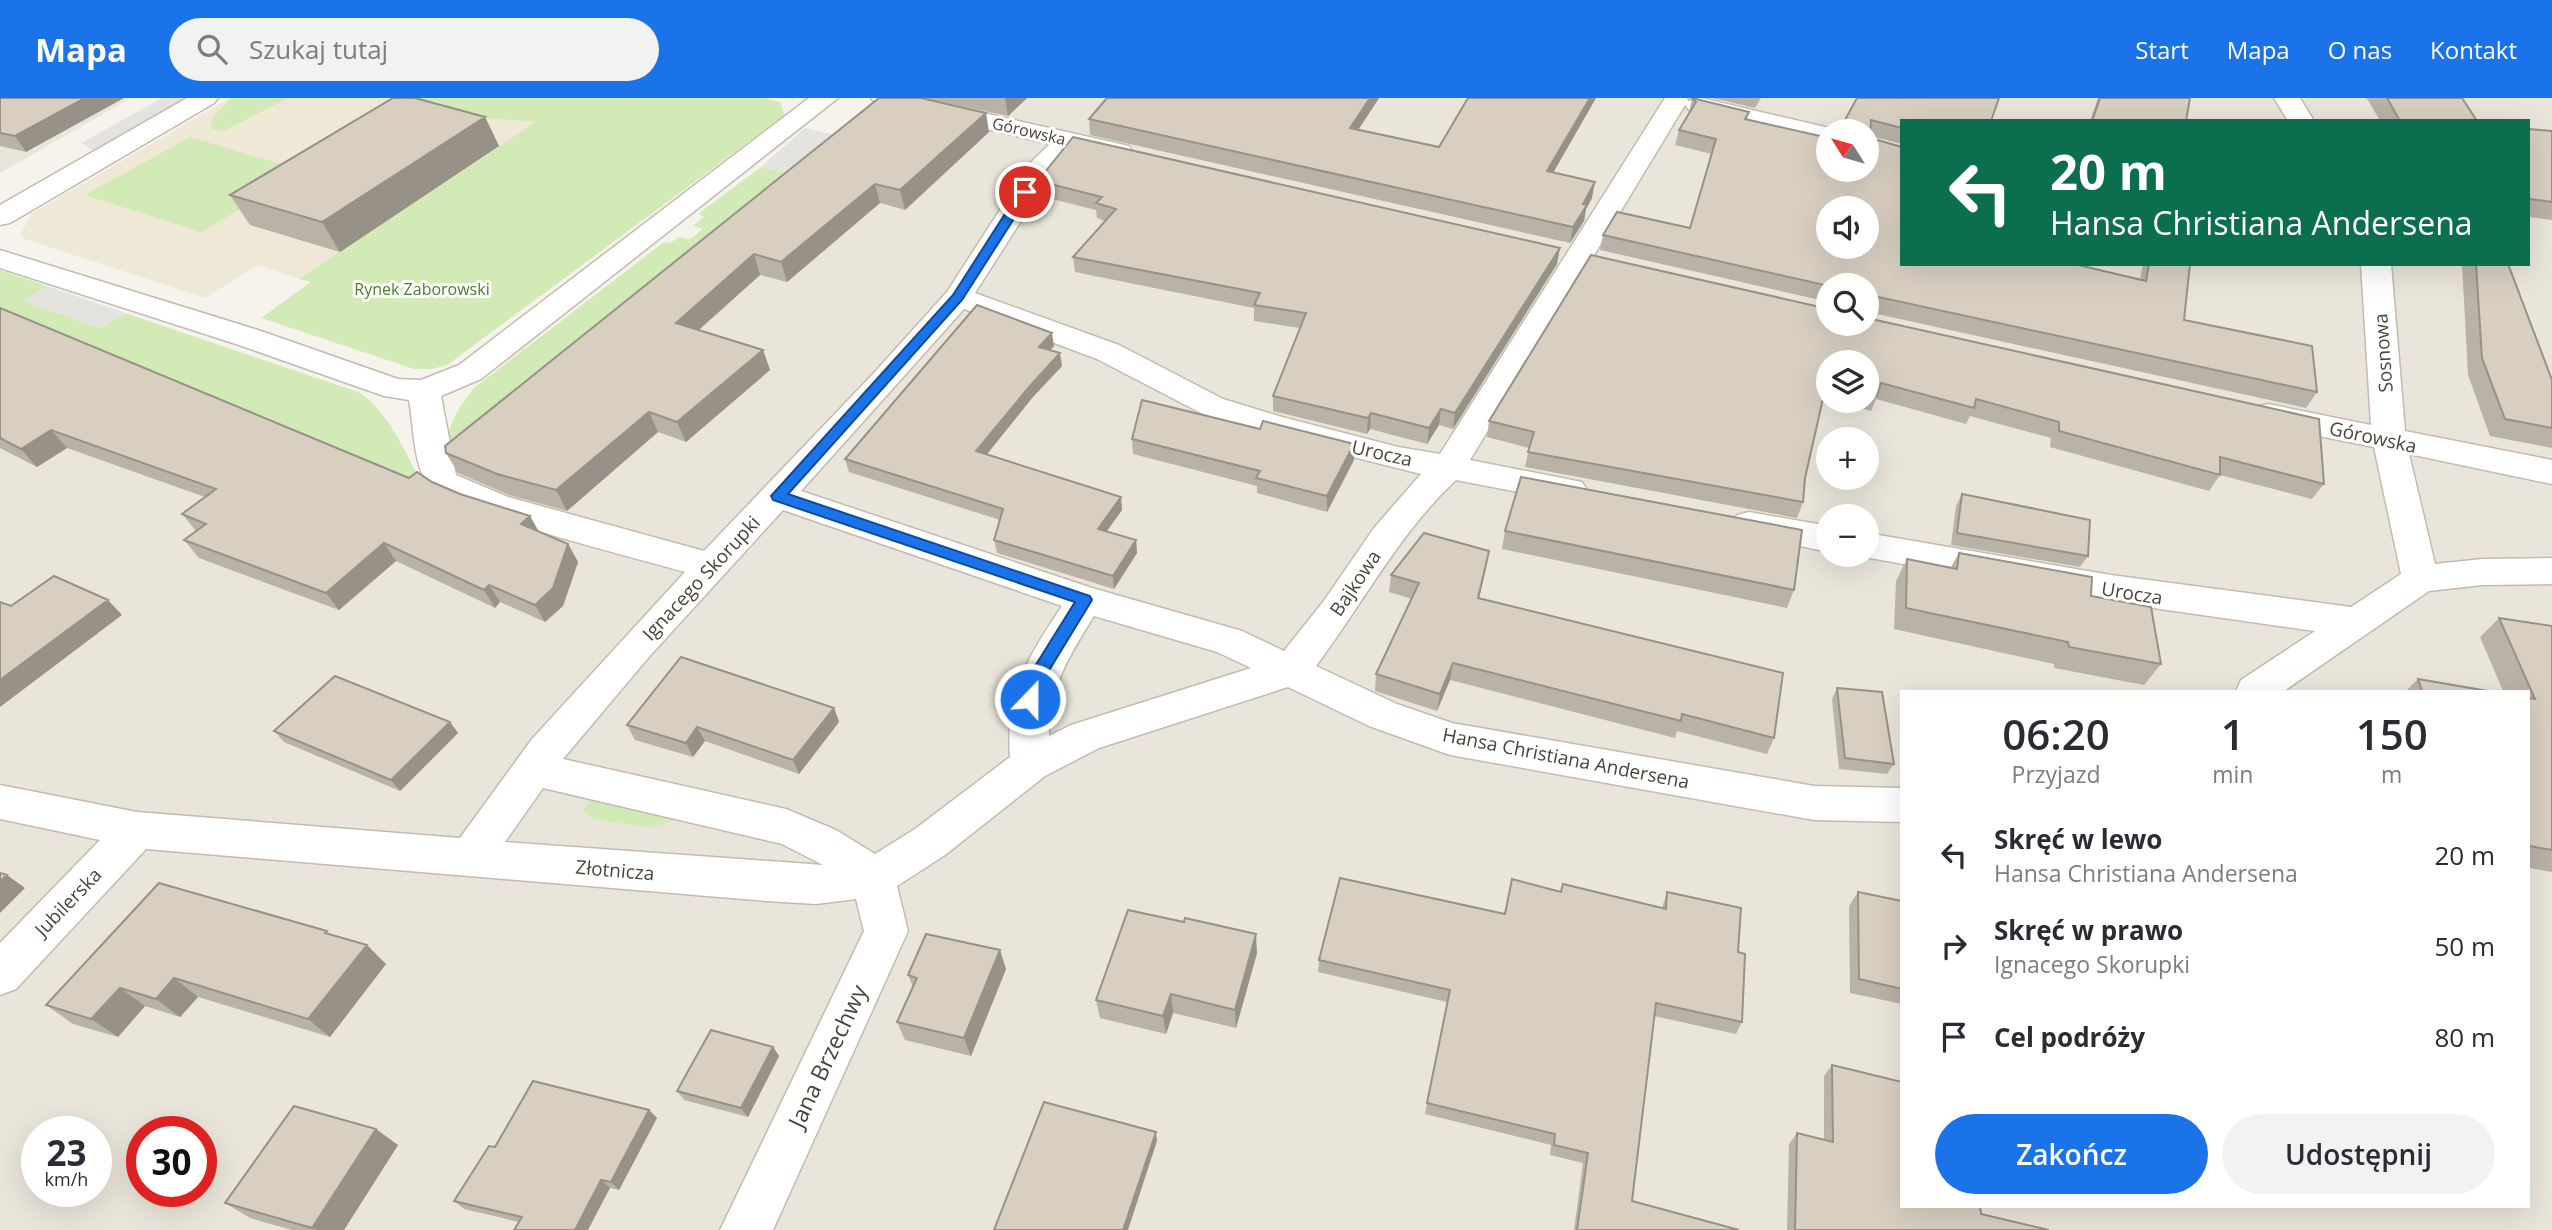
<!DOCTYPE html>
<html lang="pl">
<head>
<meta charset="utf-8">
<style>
	:root { --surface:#fff; --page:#f2f2f3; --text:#2b2b33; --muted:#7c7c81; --accent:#1a73e8 }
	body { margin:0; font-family:"Open Sans",sans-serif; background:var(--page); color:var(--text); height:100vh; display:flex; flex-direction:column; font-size:26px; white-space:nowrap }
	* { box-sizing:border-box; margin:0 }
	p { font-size:23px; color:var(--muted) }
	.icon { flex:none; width:38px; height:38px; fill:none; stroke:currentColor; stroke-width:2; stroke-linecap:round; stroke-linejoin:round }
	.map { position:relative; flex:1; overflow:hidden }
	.side { position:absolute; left:1900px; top:592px; width:630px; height:518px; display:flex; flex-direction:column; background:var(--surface); border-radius:0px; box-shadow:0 7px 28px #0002 }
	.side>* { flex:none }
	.top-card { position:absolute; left:1900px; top:21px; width:630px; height:147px; border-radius:0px; box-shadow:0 7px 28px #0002; background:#0b6e4f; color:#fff; overflow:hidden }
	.needle { width:46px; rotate:307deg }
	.controls { position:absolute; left:1816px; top:21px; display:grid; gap:14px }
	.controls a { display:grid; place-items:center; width:63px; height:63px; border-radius:50%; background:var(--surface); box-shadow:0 7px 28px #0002; font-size:35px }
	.speed { position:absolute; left:21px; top:1018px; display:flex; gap:14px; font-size:35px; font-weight:700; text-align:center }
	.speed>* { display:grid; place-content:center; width:91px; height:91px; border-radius:50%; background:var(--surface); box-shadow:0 7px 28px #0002; line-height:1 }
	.speed small { font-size:18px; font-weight:400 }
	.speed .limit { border:10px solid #d22; background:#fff; color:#111 }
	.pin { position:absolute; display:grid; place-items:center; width:60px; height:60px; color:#fff; margin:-30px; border:4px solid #fff; border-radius:50%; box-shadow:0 2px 7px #0007 }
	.me { position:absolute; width:77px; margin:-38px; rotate:22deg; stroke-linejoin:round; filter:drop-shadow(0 0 5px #0008) }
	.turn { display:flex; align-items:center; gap:24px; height:147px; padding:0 35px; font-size:32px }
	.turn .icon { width:91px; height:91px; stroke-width:2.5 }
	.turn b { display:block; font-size:49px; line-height:60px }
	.eta { display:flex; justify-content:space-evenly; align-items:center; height:119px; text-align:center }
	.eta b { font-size:42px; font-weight:600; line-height:49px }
	.cta { display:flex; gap:14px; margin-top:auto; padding:14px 35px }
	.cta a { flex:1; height:80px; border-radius:42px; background:var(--accent); color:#fff; font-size:28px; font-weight:600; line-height:80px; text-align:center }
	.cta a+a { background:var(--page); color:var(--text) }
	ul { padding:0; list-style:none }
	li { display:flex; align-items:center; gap:21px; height:91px; padding:0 35px }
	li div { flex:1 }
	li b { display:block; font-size:26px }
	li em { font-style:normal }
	header { display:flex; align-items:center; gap:42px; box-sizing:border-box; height:98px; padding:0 35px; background:var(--accent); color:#fff }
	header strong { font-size:33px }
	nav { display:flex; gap:38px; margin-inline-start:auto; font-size:24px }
	.search { width:490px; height:63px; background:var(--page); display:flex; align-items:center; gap:18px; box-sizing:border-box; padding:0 24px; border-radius:38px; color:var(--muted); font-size:26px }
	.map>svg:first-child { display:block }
</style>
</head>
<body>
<header>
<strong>Mapa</strong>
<div class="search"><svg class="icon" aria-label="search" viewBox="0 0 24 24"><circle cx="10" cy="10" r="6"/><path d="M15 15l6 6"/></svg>Szukaj tutaj</div>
<nav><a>Start</a><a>Mapa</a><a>O nas</a><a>Kontakt</a></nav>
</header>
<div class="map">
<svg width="2552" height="1132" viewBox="0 0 2552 1132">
	<rect width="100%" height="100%" fill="#f6f3ec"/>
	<path fill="#eae5da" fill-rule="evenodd" d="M0 0H131L0 75Z
		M884 0H2552V1132H0V214L421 384 443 385ZM1902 23H2529V166H1902ZM1829 33H1867V72H1829ZM1829 110H1867V149H1829ZM1829 187H1867V226H1829ZM1829 264H1867V303H1829ZM1829 341H1867V380H1829ZM1829 418H1867V457H1829ZM1902 593H2529V1108H1902ZM37 1034H96V1094H37ZM142 1034H201V1094H142Z"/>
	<path fill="#efe8d6" d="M230 0H575L299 181 258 167 205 200 25 141 21 136 31 116Z"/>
	<path fill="#d2eab5" d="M231 0H288L224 33 211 31 212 21Z
		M408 0H764L780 4 785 17 447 267 432 271H414L261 220 311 184 299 181 536 24 471 19Z
		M190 39 304 73 201 134 85 97Z
		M761 69 793 76 451 355C443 329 459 310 474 290L664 144 670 145 679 139 690 141 703 131 693 128 704 119 698 116Z
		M0 172 47 188 24 203 100 230 125 215 361 295C390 318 404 351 421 384L0 210Z
		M596 697 680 704 676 722 650 730 594 721 582 713Z"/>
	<path fill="#e5e3e0" d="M161 0H186L93 53 82 45Z
		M805 30 839 38 793 76 761 69Z
		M47 188 125 215 101 230 23 203Z"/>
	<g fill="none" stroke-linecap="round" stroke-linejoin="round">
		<g stroke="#c2bbae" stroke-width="3">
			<path id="minor" d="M187 0H218L214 5 10 125 0 127V107Z
				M809 0H838L481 281 441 298 456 377 508 399 704 453 873 276 947 194 1030 65 1050 46 875 5 871 0H917L1129 48 1133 54 1129 60 1120 62 1074 51 1051 76 975 195 1119 247 1223 301 1282 319 1398 349 1440 356 1665 0H1687L1688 3 1701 0 1838 32 1829 33V46L1689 12 1685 7 1470 362 1582 384 1587 392 1582 400 1570 404 1456 382C1399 435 1362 507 1316 568L1397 606 1452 625 1814 688 1902 690V724L1814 722 1450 657 1369 628 1288 589 1099 650 1045 678 945 757 897 788 908 833 773 1132H720L864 833 856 801 816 806 766 803 146 751 16 891 0 897V845L100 742 0 721V687L137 714 460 740 532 641 685 474C645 462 447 413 430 390 413 368 414 330 409 302L384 298 236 246 0 170V152L258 232 398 281 421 282 459 267ZM964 211 1097 261 1201 315 1262 336 1421 376 1374 430 1323 504 1284 553 1242 533 1092 490 801 393ZM783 412 1062 508C1028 559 1005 595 1010 659L915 731 875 756 836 732 786 711 563 661 648 560ZM1094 518 1217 554 1251 570 1071 627 1049 638C1050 587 1068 560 1094 518ZM543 690 782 746 823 767 505 744Z
				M2274 0H2300L2314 23H2288Z
				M2361 166H2391L2405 333 2552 362V386L2409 356 2435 466 2482 461 2552 460V486L2482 487 2429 493 2284 593H2236L2241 582 2315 533 2111 504 1854 457H1867V435L2111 477 2351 509 2401 476 2374 349 2268 328 2256 325 2252 317 2256 309 2268 306 2371 327Z
				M1749 414 1829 428V454L1737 435 1731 426 1737 417Z"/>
		</g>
		<use href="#minor" fill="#fff" fill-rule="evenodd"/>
	</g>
	<path fill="#bab2a6" d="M0 0 26 54 0 48Z
		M879 0 989 34 905 112 880 105 787 184 760 177 699 232 763 252 770 272 686 344 658 334 567 413 509 397 458 375 446 355Z
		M922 0H1027L1008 18Z
		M1107 0H1379L1358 32 1439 49 1468 0H1596L1553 74 1592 100 1586 111 1584 123 1570 145 1090 37 1089 21Z
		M1692 0 1749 14 1747 21 1829 72 1857 0 1902 23V46L1870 38 1902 166 2140 182 2143 166H2190L2184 222 2317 294 2306 310 1868 214 1867 216V187H1829V204L1600 152 1603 137 1690 130 1712 56 1675 47 1679 32 1689 15Z
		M1712 0H1761L1755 10Z
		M2098 0H2190L2186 23H2090Z
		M2365 0H2462L2477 23H2380L2368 2Z
		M485 19 499 48 340 154 250 127 230 97Z
		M2529 31 2552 33V122L2529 119Z
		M1038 83 1557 166 1453 331 1439 327 1427 346 1370 331 1367 336 1273 313V298L1300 230 1254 223V210L1075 174 1073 159 1105 123 1097 120 1096 112 1040 98Z
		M2462 166H2508L2552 282V350L2490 338 2468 277Z
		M0 210 409 380 432 384 460 396 530 418 539 434 568 446 578 464 563 508 545 524 500 504 495 510 396 463 339 512 199 460 184 442 196 433 182 416 205 399 67 350 37 369 0 350Z
		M1829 211 2324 386 2312 401 2220 377 2209 393 2050 349 2051 340 1970 318 1966 326 1876 301 1871 313 1836 303H1867V264H1829V301L1823 299 1805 380 1803 404 1797 420 1525 369 1529 350 1487 339 1489 323Z
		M1054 248 1050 252 1062 268 1032 300 987 356 1121 399 1122 412 1106 434 1136 442 1137 455 1114 491 997 455 994 442 1000 422 849 374 845 361Z
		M1260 331 1354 362 1327 414 1257 395V388L1133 356 1132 341Z
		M1962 396 2088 458 2080 469 1951 447 1956 408Z
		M1505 433 1794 492 1787 510 1502 451Z
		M1959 455 2091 498 2161 566 2144 587 2054 570V566L1894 531 1896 483 1907 461 1951 469Z
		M1486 470 1479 500 1774 640 1767 656 1677 633 1675 640 1450 582 1437 613 1375 593 1376 576 1412 501 1389 494 1391 477Z
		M2499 520 2552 528V774L2529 770V593H2503L2480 539Z
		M2418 581 2488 593H2406Z
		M1837 590 1894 666 1887 676 1839 671 1832 601Z
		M834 610 839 624 799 676 705 643 693 659 635 642 627 627Z
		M450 624 458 635 400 693 284 644 274 633Z
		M1563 786 1662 810 1667 794 1738 854 1742 924 1736 936 1654 918 1632 1103 1739 1132H1574L1583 1065 1550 1057 1551 1047 1425 1016 1447 904 1318 874 1319 862 1504 816 1561 794Z
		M1858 794 1902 803V906L1850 895 1849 808Z
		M1184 824 1257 855 1236 930 1173 915 1166 936 1100 920 1096 902Z
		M331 837 386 866 330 939 198 899 180 919 145 908 118 939 73 926 46 907Z
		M1006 871 971 958 905 942 897 924 913 889 908 877Z
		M773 949 779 958 748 1019 684 1002 677 993Z
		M1832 967 1981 1116 2049 1132H1787L1789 1046 1797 1035 1824 1042V978Z
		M649 1012 657 1020 619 1092 610 1090 519 1124 464 1111 454 1103 495 1049Z
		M398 1047 344 1132H292L250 1120 225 1105Z"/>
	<path fill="#979187" d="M85 0H124L26 54 15 38Z
		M1005 0H1027L1008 18Z
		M1370 0H1379L1349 46 1350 30Z
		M1590 0H1596L1545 89 1547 73Z
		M986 15 989 34 905 112 900 92Z
		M485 19 499 48 340 154 322 124Z
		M1595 84 1592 100 1586 111 1584 123 1570 145 1573 129 1583 106Z
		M875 86 880 105 787 184 781 164Z
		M1560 150 1557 166 1453 331 1455 315Z
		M754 156 760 177 684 245 676 225Z
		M1052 235 1054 248 1041 262 1039 249Z
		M763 252 770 272 686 344 677 324Z
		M1060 255 1062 268 1032 300 979 366 976 353 1030 288Z
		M1441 311 1439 327 1427 346 1429 330Z
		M649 314 658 334 567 413 556 392Z
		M1371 315 1370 331 1367 336 1368 320Z
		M51 332 67 350 37 369 21 351Z
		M1354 346V362L1327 414V398Z
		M1121 399 1122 412 1099 444 1098 431Z
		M530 418 540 436 521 426Z
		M1136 442 1137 455 1114 491 1113 478Z
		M384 445 396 463 339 512 326 495Z
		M568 446 578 464 563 508 545 524 535 507Z
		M1489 453 1486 470 1475 517 1478 500Z
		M489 487 500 504 495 510 484 492Z
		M108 502 122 517 0 609V582Z
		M1453 565 1450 582 1437 613 1440 596Z
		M834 610 839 624 799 676 793 662Z
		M450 624 458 635 400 693 391 682Z
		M697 629 705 643 693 659 686 645Z
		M7 777 25 790 0 815V783Z
		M1256 836 1257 855 1236 930 1235 912Z
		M367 847 386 866 330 939 308 921Z
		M1000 852 1006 871 971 958 964 940Z
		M174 880 198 899 180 919 156 901Z
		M120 890 145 908 118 939 91 921Z
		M1171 896 1173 915 1166 936 1163 918Z
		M773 949 779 958 748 1019 741 1010Z
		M649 1012 657 1020 619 1092 611 1084Z
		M376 1031 398 1047 344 1132H316L312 1130Z
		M1156 1034 1157 1043 1128 1132H1123Z
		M601 1082 610 1090 588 1132H575Z"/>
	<path fill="#d8cfc1" stroke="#979187" stroke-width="2" fill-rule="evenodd" d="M0 0H85L15 38 0 35Z
		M393 0H415L485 19 322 124 230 97Z
		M879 0H921L986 15 900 92 875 86 781 164 754 156 676 225 763 252 677 324 649 314 556 392 497 376 446 355 445 348Z
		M1107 0H1370L1350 30 1439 49 1468 0H1590L1547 73 1595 84 1583 106 1587 107 1573 129 1089 21Z
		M1692 0 1749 14 1745 21 1829 40V72H1867V33H1839L1857 0H1999L1991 23H1902V30L1871 22 1870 40 1902 49V166H2074L2146 183 2149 166H2190L2184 222 2312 248 2317 294 1874 198 1870 200V208H1867V187L1829 188 1603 137 1617 114 1690 130 1716 41 1679 32 1696 4ZM1829 110H1867V149H1829Z
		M2100 0H2190L2186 23H2092Z
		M2387 0H2462L2477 23H2400Z
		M2529 31 2552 33V104L2530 101 2529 99Z
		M1073 39 1560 150 1455 315 1441 311 1429 330 1371 315 1368 320 1273 298 1306 215 1254 207 1260 195 1073 159 1116 111 1096 105 1102 99 1038 83Z
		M1591 157 1829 211V226H1867V220L2319 321 2324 386 2220 359V377L2059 333V324L1976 301 1974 310 1881 285 1877 297 1867 294V264H1829V283H1827L1805 380 1803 404 1528 354 1534 334 1489 323Z
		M2476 166H2508L2552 282V330L2505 321 2482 260Z
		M977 207 1052 235 1039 249 1060 255 1030 288 976 353 1121 399 1098 431 1136 442 1113 478 994 442 1003 411 845 361Z
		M0 210 409 380 417 374 432 384 460 396 530 418 521 426 568 446 553 490 535 507 489 487 484 492 384 445 326 495 184 442 206 426 182 416 216 391 51 332 21 351 0 340Z
		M1142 302 1260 331 1263 323 1354 346 1327 398 1256 380 1260 373 1132 341Z
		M1521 379 1802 432 1794 492 1505 433Z
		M1962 396 2090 422 2088 458 1957 435Z
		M1424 435 1489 453 1478 500 1783 575 1774 640 1682 616 1681 623 1453 565 1440 596 1376 576 1419 485 1391 477Z
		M1959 455 2092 479 2091 498 2151 509 2161 566 2069 549 2068 544 1906 510 1907 461 1957 471Z
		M54 478 108 502 0 582V504L11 508Z
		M2499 520 2552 528V752L2529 748V600L2535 601Z
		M681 559 834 610 793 662 697 629 686 645 627 627Z
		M335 578 450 624 391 682 274 633Z
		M2418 581 2488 593H2422Z
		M1837 590 1882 594 1894 666 1845 660Z
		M0 775 7 777 0 783Z
		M1340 780 1505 816 1512 781 1561 794 1563 786 1666 811 1667 794 1741 810 1738 854 1745 856 1742 924 1656 905 1632 1103 1739 1132H1577L1588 1055 1554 1047 1555 1036 1427 1005 1450 892 1319 862Z
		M159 785 327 833 325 835 367 847 308 921 174 880 156 901 120 890 91 921 46 907Z
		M1858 794 1902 803V891L1859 881Z
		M1128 812 1184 824 1185 820 1256 836 1235 912 1171 896 1163 918 1096 902Z
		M926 836 1000 852 964 940 897 924 917 880 908 877Z
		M711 932 773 949 741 1010 677 993Z
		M1832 967 1902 984V1108H1980L1981 1116 2049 1132H1795L1797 1035 1833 1044Z
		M533 983 649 1012 611 1084 601 1082 575 1132H514L522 1119 454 1103 489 1048 495 1049Z
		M1044 1004 1156 1034 1123 1132H994Z
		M294 1008 376 1031 312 1130 225 1105Z"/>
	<path fill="#1a73e8" stroke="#114b97" stroke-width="2" d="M1025 91 1031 94 962 202 788 396 1090 498 1092 502 1045 579 1036 605 1030 607 1022 601 1032 573 1075 504 773 402 771 398 953 197 1019 94Z"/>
	<g text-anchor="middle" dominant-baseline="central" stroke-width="6" stroke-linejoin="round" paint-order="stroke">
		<g font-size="16" fill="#4b4439" stroke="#fff">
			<text transform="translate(1029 33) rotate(13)">Górowska</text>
		</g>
		<g font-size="16" fill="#4a7f2a" stroke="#fff">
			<text x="422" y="191">Rynek Zaborowski</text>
		</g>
		<g font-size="19" fill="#4b4439" stroke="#fff">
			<text transform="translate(2383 255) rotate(-94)">Sosnowa</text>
			<text transform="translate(2373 339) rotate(12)">Górowska</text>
			<text transform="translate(1382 355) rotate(13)">Urocza</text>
			<text transform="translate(701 480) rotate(-47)">Ignacego Skorupki</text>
			<text transform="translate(1355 485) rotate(-56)">Bajkowa</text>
			<text transform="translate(2132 495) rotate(9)">Urocza</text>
			<text transform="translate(1566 660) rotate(11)">Hansa Christiana Andersena</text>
			<text transform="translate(615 772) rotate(5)">Złotnicza</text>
			<text transform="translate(68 804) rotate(-46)">Jubilerska</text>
		</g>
		<g font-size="23" fill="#4b4439" stroke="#fff">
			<text transform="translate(827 958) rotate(-65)">Jana Brzechwy</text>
		</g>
	</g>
</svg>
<div class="controls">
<a><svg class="needle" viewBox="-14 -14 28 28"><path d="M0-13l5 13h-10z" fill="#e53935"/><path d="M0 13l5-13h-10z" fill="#7c7c81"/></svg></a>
<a><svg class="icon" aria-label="sound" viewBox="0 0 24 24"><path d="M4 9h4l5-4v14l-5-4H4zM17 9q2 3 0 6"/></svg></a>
<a><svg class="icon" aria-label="search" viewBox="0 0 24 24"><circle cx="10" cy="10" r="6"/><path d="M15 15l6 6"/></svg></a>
<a><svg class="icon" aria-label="layers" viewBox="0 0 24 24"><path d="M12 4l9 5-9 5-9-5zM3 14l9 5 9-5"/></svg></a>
<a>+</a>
<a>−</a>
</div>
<div class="speed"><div>23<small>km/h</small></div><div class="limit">30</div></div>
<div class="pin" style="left:1025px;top:94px;background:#d93025"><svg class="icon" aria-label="arrive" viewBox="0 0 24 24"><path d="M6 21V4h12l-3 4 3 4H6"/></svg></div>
<svg class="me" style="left:1030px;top:601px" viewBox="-20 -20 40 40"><circle r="17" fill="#1a73e8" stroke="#fff" stroke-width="3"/><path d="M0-11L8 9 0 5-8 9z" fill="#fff"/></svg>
<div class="top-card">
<div class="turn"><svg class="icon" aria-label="left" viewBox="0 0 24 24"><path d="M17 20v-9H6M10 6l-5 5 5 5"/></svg><div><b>20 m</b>Hansa Christiana Andersena</div></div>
</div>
<section class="side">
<div class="eta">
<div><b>06:20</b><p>Przyjazd</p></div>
<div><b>1</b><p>min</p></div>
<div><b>150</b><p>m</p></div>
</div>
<ul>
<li><svg class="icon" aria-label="left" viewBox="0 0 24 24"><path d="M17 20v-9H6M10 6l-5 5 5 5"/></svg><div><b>Skręć w lewo</b><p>Hansa Christiana Andersena</p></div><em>20 m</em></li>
<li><svg class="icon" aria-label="right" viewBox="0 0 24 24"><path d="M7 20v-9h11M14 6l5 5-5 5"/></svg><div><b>Skręć w prawo</b><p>Ignacego Skorupki</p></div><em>50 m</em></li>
<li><svg class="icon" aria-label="arrive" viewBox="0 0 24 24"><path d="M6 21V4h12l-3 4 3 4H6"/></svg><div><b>Cel podróży</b></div><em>80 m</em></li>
</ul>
<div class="cta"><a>Zakończ</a><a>Udostępnij</a></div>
</section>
</div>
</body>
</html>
